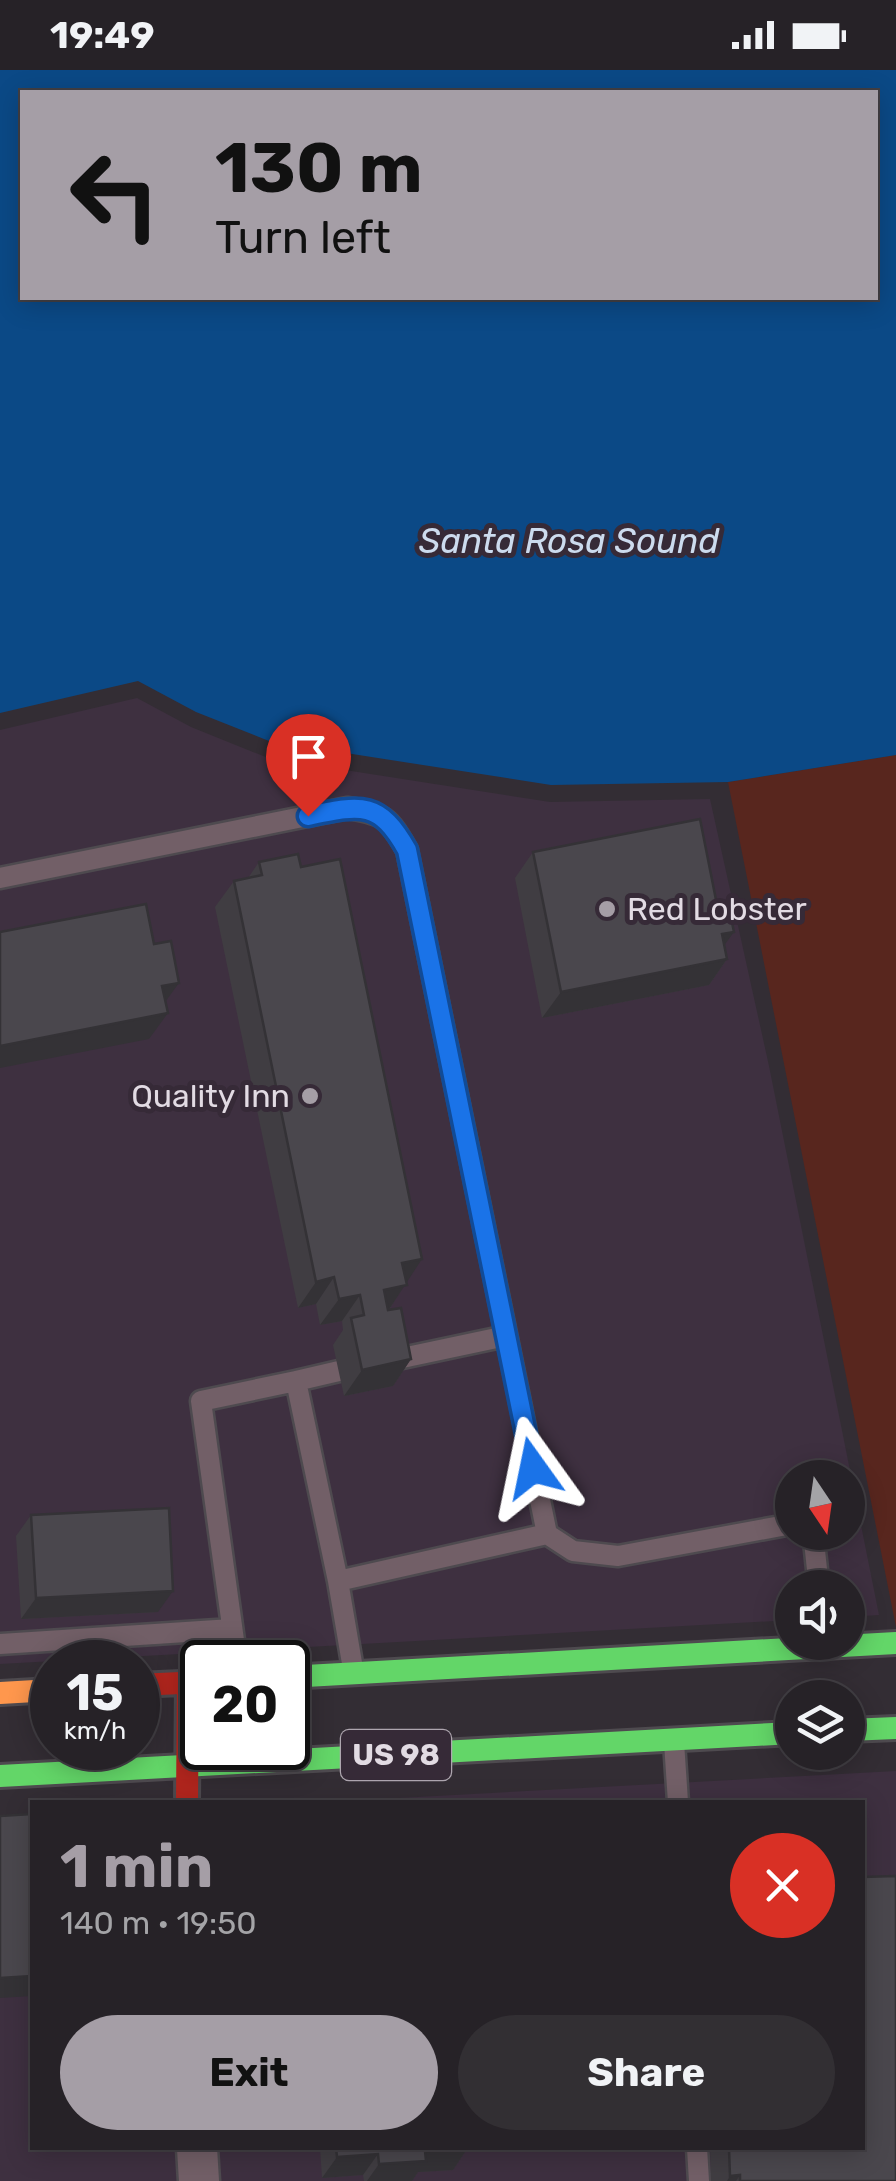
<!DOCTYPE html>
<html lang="en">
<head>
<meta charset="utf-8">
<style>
	:root { --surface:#262227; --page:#322f33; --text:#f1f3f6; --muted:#a4a4a7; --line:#423f44; --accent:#a59ea6 }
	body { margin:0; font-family:Rubik,sans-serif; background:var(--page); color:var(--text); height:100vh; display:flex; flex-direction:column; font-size:38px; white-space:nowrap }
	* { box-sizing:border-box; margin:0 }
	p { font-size:32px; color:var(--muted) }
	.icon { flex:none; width:55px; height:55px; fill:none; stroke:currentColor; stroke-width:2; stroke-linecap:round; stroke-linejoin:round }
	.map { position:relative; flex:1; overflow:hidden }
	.details { position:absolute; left:30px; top:1730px; width:835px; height:350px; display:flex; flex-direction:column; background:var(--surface); border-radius:0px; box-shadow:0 5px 25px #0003,0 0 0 2px var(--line) }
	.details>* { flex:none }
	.hud { position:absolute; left:20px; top:20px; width:858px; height:210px; border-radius:0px; box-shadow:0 5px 25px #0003,0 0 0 2px var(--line); background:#a59ea6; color:#111; overflow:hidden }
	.needle { width:65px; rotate:167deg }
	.fabs { position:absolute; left:775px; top:1390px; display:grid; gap:20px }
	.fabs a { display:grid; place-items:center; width:90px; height:90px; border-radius:50%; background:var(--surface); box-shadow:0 5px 25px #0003,0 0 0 2px var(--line); font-size:50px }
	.speed { position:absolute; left:30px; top:1570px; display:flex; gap:20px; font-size:50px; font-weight:700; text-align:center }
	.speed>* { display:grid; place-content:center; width:130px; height:130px; border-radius:50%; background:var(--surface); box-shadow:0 5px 25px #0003,0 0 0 2px var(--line); line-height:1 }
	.speed small { font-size:25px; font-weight:400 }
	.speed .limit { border:5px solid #111; border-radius:15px; background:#fff; color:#111 }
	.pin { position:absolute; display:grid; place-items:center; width:85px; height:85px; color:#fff; margin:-102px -42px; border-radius:50% 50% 50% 0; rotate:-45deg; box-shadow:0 0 10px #0007 }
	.pin .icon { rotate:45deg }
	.me { position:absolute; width:110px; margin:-55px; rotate:348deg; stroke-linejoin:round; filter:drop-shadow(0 0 8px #0008) }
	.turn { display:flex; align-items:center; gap:35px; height:210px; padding:0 30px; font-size:45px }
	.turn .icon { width:130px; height:130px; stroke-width:2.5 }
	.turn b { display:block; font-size:70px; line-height:85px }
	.round { display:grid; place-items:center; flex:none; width:105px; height:105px; border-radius:52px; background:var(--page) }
	.headline { display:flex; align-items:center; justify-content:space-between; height:170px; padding:0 30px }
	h1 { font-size:60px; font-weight:700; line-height:75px; color:var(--accent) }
	.cta { display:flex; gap:20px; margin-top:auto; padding:20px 30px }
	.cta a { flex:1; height:115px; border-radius:60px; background:var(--accent); color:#111; font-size:40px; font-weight:700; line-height:115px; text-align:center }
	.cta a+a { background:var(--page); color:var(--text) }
	.status { display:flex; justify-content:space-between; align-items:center; height:70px; padding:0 50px; background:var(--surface); direction:ltr }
	.status svg { height:28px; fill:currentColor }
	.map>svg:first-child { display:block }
</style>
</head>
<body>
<div class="status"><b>19:49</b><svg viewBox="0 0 49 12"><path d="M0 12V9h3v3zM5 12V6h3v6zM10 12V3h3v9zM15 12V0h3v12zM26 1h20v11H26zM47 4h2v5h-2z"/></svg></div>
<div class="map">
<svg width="896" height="2111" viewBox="0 0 896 2111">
	<rect width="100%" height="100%" fill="#332d34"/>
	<path fill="#3e3040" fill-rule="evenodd" d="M137 628 191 657 268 688 550 732 710 729 769 996 879 1545 848 1547V1518H792V1550L0 1594V660ZM792 1408H848V1462H792Z
		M896 1701V2111H216L214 2078H862V1732H325Z
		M32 1749V2078H180L181 2111H0V1750Z"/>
	<path fill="#58261e" d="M896 685V1557L728 712Z"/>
	<path fill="#0b4986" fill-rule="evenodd" d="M0 0H896V685L728 712 551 715 269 671 196 642 138 611 0 643ZM22 22H875V228H22Z"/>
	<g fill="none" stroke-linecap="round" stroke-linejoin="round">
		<g stroke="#4e4a4f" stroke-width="25">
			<path id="lane" d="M0 808 347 738C384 743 389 748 407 780L547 1464 573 1481 618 1486 792 1454
				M388 1291 506 1266
				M813 1462 819 1518
				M338 1511 296 1311 339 1301
				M0 1574 232 1559
				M237 1592 201 1331 296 1311
				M353 1599 338 1511 547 1464
				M674 1672 678 1732
				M697 2078 699 2111"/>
		</g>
		<g stroke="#4e4a4f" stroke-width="45">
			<path id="street" d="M197 2078 199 2111"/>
		</g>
		<g stroke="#4e4a4f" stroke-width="28">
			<path id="fast" d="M288 1607 896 1573
				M848 1660 896 1658
				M0 1706 792 1663"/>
		</g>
		<g stroke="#4e4a4f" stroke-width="28">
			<path id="slow" d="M0 1623 52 1620"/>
		</g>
		<g stroke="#4e4a4f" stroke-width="28">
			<path id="jam" d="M138 1615 202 1612
				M187 1732 188 1612"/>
		</g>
		<use href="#lane" stroke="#725f67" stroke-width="20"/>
		<use href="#street" stroke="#725f67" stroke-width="40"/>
		<use href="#fast" stroke="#63d668" stroke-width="22"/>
		<use href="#slow" stroke="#ff974d" stroke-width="22"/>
		<use href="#jam" stroke="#b3261e" stroke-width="22"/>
	</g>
	<path fill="#403d42" d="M533 782 724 875 727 889 709 915 542 948 515 808Z
		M259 792 406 1212 389 1240 411 1289 393 1316 344 1326 333 1275 343 1260 342 1251 320 1255 316 1234 298 1238 215 837 234 811 248 808Z
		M31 1445 158 1542 21 1549 16 1466Z
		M320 2078H467V2079L453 2100 418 2102 412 2111H364L363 2105 322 2108Z
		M710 2078H862L896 2111H711Z"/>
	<path fill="#343236" d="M734 862 715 888 722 864Z
		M727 889 709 915 542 948 561 922Z
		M179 913 160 939 162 916Z
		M168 943 149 969 0 998V976Z
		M422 1189 388 1241 365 1246 402 1193Z
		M334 1207 316 1234 298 1238 316 1212Z
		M360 1225 342 1251 320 1255 339 1229Z
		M411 1289 393 1316 344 1326 362 1300Z
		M173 1521 158 1542 21 1549 36 1528Z
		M32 1906V1926L0 1928V1908Z
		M467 2079 453 2100 418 2102 412 2111H367L379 2094 425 2081Z
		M378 2084 363 2105 322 2108 337 2087Z
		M740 2105 736 2111H727L730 2106Z"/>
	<path fill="#4a474d" stroke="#343236" stroke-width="2.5" d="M700 749 719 845 730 843 734 862 722 864 727 889 561 922 533 782Z
		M298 784 301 797 340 789 422 1189 402 1193 407 1215 384 1220 388 1240 401 1238 411 1289 362 1300 351 1248 364 1245 360 1225 339 1229 334 1207 316 1212 234 811 262 805 259 792Z
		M146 834 154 874 171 871 179 913 162 916 168 943 0 976V862Z
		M169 1438 173 1521 36 1528 31 1445Z
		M32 1744V1906L0 1908V1746Z
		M896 1806V2111H740V2105L730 2106 729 2078H862V1807Z
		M336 2078H467V2079L425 2081 426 2091 379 2094 378 2084 337 2087Z"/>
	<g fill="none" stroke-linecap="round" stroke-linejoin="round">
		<g stroke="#114b97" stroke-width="25">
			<path id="route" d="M308 746C361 735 379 730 407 780L533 1398"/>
		</g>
		<use href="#route" stroke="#1a73e8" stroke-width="18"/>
	</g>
	<g fill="#a59ea6" stroke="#362a37" stroke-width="4">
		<circle cx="607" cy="839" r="10"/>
		<circle cx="310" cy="1026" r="10"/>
	</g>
	<g text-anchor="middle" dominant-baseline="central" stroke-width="10" stroke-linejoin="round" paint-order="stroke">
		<rect fill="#362a37" stroke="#aea6af" stroke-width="2.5" x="341" y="1660" width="110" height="50" rx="8"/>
		<g font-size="30" font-weight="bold" fill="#e2dbe3">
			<text x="396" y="1685">US 98</text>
		</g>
		<g font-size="32" fill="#e2dbe3" stroke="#362a37" text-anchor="start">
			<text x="627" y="839">Red Lobster</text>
			<text x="290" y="1026" text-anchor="end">Quality Inn</text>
		</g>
		<g font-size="35" font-style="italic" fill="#ccdbee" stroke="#362a37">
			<text x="569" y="471">Santa Rosa Sound</text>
		</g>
	</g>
</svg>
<div class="fabs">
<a><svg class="needle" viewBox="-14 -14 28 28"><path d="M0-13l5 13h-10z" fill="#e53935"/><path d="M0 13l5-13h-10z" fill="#a4a4a7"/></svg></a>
<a><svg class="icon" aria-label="sound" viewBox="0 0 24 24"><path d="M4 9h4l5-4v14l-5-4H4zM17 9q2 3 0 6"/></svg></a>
<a><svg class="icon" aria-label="layers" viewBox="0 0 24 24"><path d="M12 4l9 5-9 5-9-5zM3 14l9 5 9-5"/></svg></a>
</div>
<div class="speed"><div>15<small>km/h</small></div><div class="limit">20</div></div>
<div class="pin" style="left:308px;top:746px;background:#d93025"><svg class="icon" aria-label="arrive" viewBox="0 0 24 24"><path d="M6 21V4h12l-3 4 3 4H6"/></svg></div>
<svg class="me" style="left:533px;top:1398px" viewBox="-20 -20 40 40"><path d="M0-17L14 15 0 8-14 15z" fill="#1a73e8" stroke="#fff" stroke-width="4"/></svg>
<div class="hud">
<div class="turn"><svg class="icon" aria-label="left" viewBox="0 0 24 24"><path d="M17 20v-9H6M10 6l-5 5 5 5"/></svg><div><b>130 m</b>Turn left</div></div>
</div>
<section class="details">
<div class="headline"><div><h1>1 min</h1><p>140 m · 19:50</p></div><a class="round" style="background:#d93025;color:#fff"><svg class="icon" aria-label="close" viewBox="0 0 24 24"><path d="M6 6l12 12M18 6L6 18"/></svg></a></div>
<div class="cta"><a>Exit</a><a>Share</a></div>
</section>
</div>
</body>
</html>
